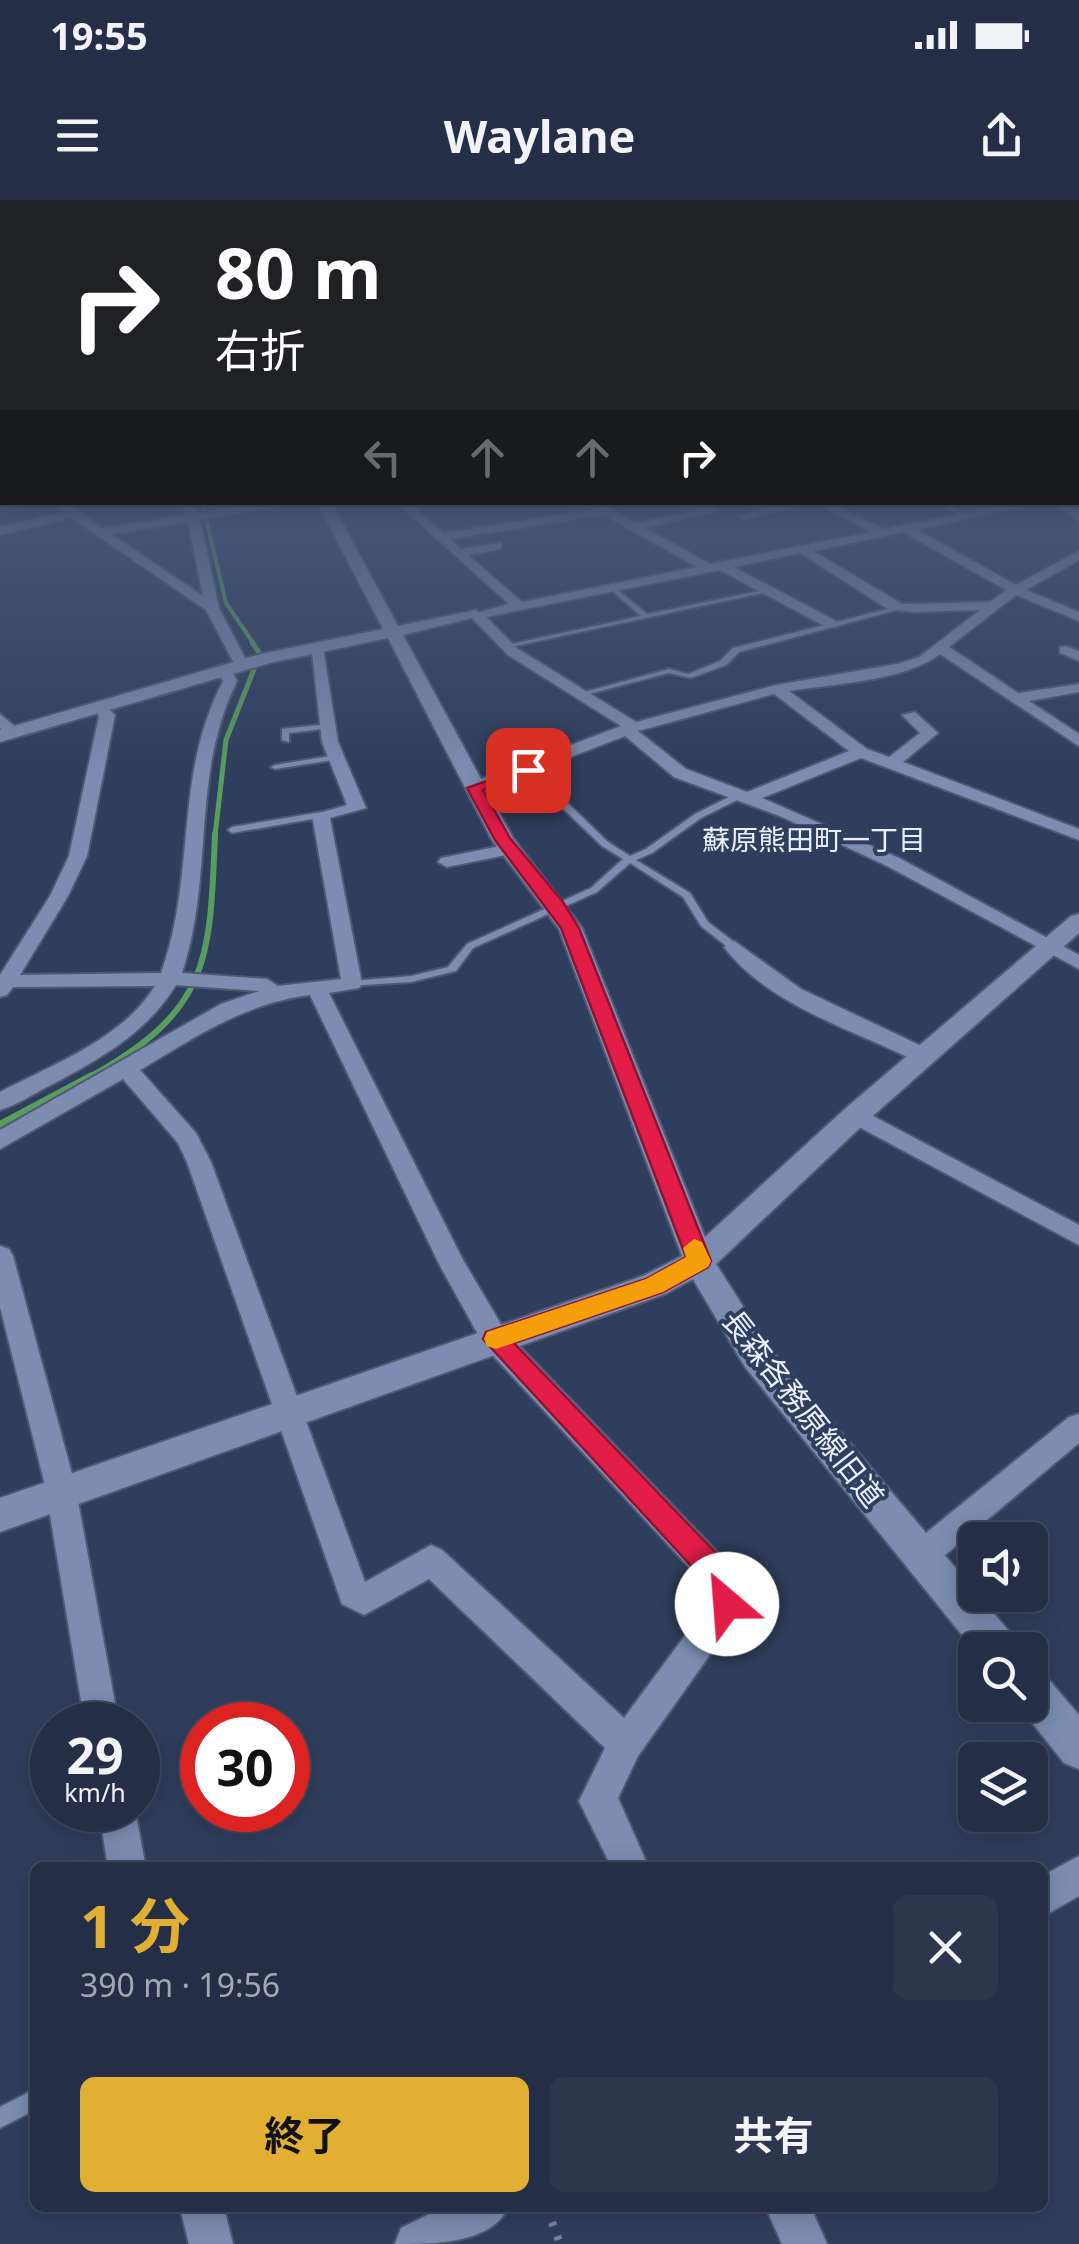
<!DOCTYPE html>
<html lang="ja">
<head>
<meta charset="utf-8">
<style>
	:root { --surface:#242e46; --page:#2c364d; --text:#f1f3f6; --muted:#a3a8b3; --line:#414a5f; --accent:#e1af34 }
	body { margin:0; font-family:"Noto Sans","Noto Sans JP",sans-serif; background:var(--page); color:var(--text); height:100vh; display:flex; flex-direction:column; font-size:38px; white-space:nowrap }
	* { box-sizing:border-box; margin:0 }
	p { font-size:32px; color:var(--muted) }
	.icon { flex:none; width:55px; height:55px; fill:none; stroke:currentColor; stroke-width:2; stroke-linecap:round; stroke-linejoin:round }
	.map { position:relative; flex:1; overflow:hidden }
	.panel { position:absolute; left:30px; top:1662px; width:1018px; height:350px; display:flex; flex-direction:column; background:var(--surface); border-radius:15px; box-shadow:0 5px 25px #0003,0 0 0 2px var(--line) }
	.panel>* { flex:none }
	.banner { position:absolute; left:0px; top:0px; width:1080px; height:305px; box-shadow:0 5px 25px #0003,0 0 0 2px var(--line); background:#202124; color:#fff; overflow:hidden }
	.tools { position:absolute; left:958px; top:1322px; display:grid; gap:20px }
	.tools a { display:grid; place-items:center; width:90px; height:90px; border-radius:15px; background:var(--surface); box-shadow:0 5px 25px #0003,0 0 0 2px var(--line); font-size:50px }
	.speed { position:absolute; left:30px; top:1502px; display:flex; gap:20px; font-size:50px; font-weight:700; text-align:center }
	.speed>* { display:grid; place-content:center; width:130px; height:130px; border-radius:50%; background:var(--surface); box-shadow:0 5px 25px #0003,0 0 0 2px var(--line); line-height:1 }
	.speed small { font-size:25px; font-weight:400 }
	.speed .limit { border:15px solid #d22; background:#fff; color:#111 }
	.pin { position:absolute; display:grid; place-items:center; width:85px; height:85px; color:#fff; margin:-42px; border-radius:20px; box-shadow:0 5px 15px #0006 }
	.me { position:absolute; width:110px; margin:-55px; rotate:333deg; stroke-linejoin:round; filter:drop-shadow(0 0 8px #0008) }
	.turn { display:flex; align-items:center; gap:35px; height:210px; padding:0 50px; font-size:45px }
	.turn .icon { width:130px; height:130px; stroke-width:2.5 }
	.turn b { display:block; font-size:70px; line-height:85px }
	.lanes { display:flex; align-items:center; height:95px; padding:0 50px; background:#0003; justify-content:center; gap:50px; direction:ltr }
	.lanes .off { opacity:.35 }
	.round { display:grid; place-items:center; flex:none; width:105px; height:105px; border-radius:15px; background:var(--page) }
	.overview { display:flex; align-items:center; justify-content:space-between; height:170px; padding:0 50px }
	h1 { font-size:60px; font-weight:700; line-height:75px; color:var(--accent) }
	.cta { display:flex; gap:20px; margin-top:auto; padding:20px 50px }
	.cta a { flex:1; height:115px; border-radius:15px; background:var(--accent); color:#111; font-size:40px; font-weight:700; line-height:115px; text-align:center }
	.cta a+a { background:var(--page); color:var(--text) }
	.status { display:flex; justify-content:space-between; align-items:center; height:70px; padding:0 50px; background:var(--surface); direction:ltr }
	.status svg { height:28px; fill:currentColor }
	header { display:flex; justify-content:space-between; align-items:center; height:130px; padding:0 50px; background:var(--surface); font-size:45px; font-weight:700 }
	.map>svg:first-child { display:block }
</style>
</head>
<body>
<div class="status"><b>19:55</b><svg viewBox="0 0 49 12"><path d="M0 12V9h3v3zM5 12V6h3v6zM10 12V3h3v9zM15 12V0h3v12zM26 1h20v11H26zM47 4h2v5h-2z"/></svg></div>
<header><svg class="icon" aria-label="menu" viewBox="0 0 24 24"><path d="M4 6h16M4 12h16M4 18h16"/></svg>Waylane<svg class="icon" aria-label="share" viewBox="0 0 24 24"><path d="M12 15V3M7 8l5-5 5 5M5 13v7h14v-7"/></svg></header>
<div class="map">
<svg width="1079" height="2044" viewBox="0 0 1079 2044">
	<rect width="100%" height="100%" fill="#303e5d"/>
	<g fill="none" stroke-linecap="round" stroke-linejoin="round">
		<path stroke="#589d5e" stroke-width="4" d="M202 302 226 403 254 444"/>
		<path stroke="#589d5e" stroke-width="5" d="M215 636 226 540 260 454 252 442"/>
		<path stroke="#589d5e" stroke-width="6" d="M88 878C209 811 210 764 215 634"/>
		<path stroke="#589d5e" stroke-width="8" d="M0 925 92 876"/>
		<g stroke="#4f5972" stroke-width="4">
			<path id="service" d="M938 302H946L968 317 963 318Z
				M609 386H613L647 414 769 389 772 391 506 448 502 446 641 416 609 388Z
				M899 406 902 408 901 409 739 452 726 465 691 478 669 473 581 496 577 494 669 469 688 474 720 461 733 448Z
				M328 524 332 526 331 528 289 533V542L282 540V529Z
				M336 555 340 557 339 559 275 569 271 567 275 565Z
				M525 568H531L608 642 630 656 646 649 695 614 737 593H743V597L701 618 652 653 636 660 690 693 708 722 738 745V749H730L701 726 683 697 630 663 597 692 473 748 456 771 411 782 348 786V782L352 781 411 776 448 767 467 744 591 688 623 659 602 646 525 572Z
				M321 612 324 613V617L232 633 228 630 232 627Z
				M35 1889V1910L0 1928V1907Z"/>
		</g>
		<g stroke="#4f5972" stroke-width="4">
			<path id="minor" d="M52 302H65L103 328 186 315 181 302H192L197 313 268 302H299L200 320 219 408 249 466 247 469H237L206 410 72 318 0 335V327L65 312ZM188 322 203 396 111 334Z
				M396 302H408L443 333 595 309 587 302H600L636 323 715 306 719 311 645 328 710 364 871 332 813 302H828L884 329 1017 302H1042L917 330 1016 385 1079 351V360L1026 390 1079 412V421L1016 395 949 447 1018 493 1079 484V492L1029 501 1079 534V546L940 454C906 481 832 484 789 491L867 549 889 557 920 533 902 515 915 512 938 533 903 562 1079 629V640L861 558 762 598 899 658 1079 755V769L887 666 782 617 674 577 625 536 480 592H468V584L621 526 508 455 469 415 509 404ZM604 315 697 367 522 402 468 355 501 349V343L461 349 450 339ZM905 332V333L1006 390 990 402 902 404 813 351ZM800 353 888 409 914 412 980 410 919 457 897 464 776 485 636 522 518 449 486 417 720 370 826 427H836V421L734 367ZM774 494 849 551 747 592 686 569 638 531Z
				M789 302H812L744 320 738 316Z
				M1051 302H1065L1079 312V321Z
				M311 444 323 447 338 542 366 608 330 618 362 784 359 788 329 793 463 1060 505 1131 740 1376 745 1387 738 1415 638 1556 618 1598 649 1668H612L579 1601 605 1548 429 1379 364 1415 342 1404 187 962 178 943 123 879 0 949V930L221 804 259 791 176 785C146 834 98 860 49 886 33 894 17 905 0 910V892C54 864 122 839 155 786L13 787 7 795 0 797V775L50 696 69 656 99 516 91 507 94 504H104L115 515 87 656 68 696 20 775 161 773C197 674 173 577 223 481L218 471 225 467 230 468 237 481C190 576 215 674 182 773L267 779 278 786 341 779 312 615 347 605 322 542ZM310 795 439 1064 485 1147 712 1392V1399L624 1518 442 1350 431 1345 365 1382 211 962 196 933 140 870C195 837 245 803 310 795Z
				M1065 446 1079 451V461L1060 453V447Z
				M0 514 18 529V535H6L0 528Z
				M510 644 519 649 516 653 447 667 438 662 441 658Z
				M734 741 801 789 932 851 935 856 924 863 916 861C853 830 768 805 724 747Z
				M856 907 1079 1025V1045L848 921 845 915 848 909Z
				M0 1046 9 1049 13 1056 75 1285 119 1525H85L45 1285 0 1107Z
				M1079 1214V1243L932 1366 921 1371 910 1366 905 1356 910 1346 1069 1217Z
				M99 1610H135L146 1668H108Z
				M1079 1656V1696L1042 1717V1676Z
				M180 2008H224L233 2044H189Z
				M442 2008H508C490 2044 434 2044 395 2044L401 2028Z
				M766 2008H811L827 2044H782Z"/>
		</g>
		<g stroke="#4f5972" stroke-width="4">
			<path id="tertiary" d="M317 302H331L398 426 476 410 484 415 403 435 513 638 582 728 705 1037 846 908 1071 716 1079 714V733L866 922 716 1064 769 1147 1013 1436 1019 1450 975 1451 745 1167 693 1079 665 1094 0 1332V1298L643 1076 682 1056 559 729 492 640 388 438 270 463 0 542V530L261 454 383 429Z
				M1030 1468 1044 1474 1079 1515V1569L1064 1563 1018 1505H1030Z"/>
		</g>
		<path stroke="#79839b" stroke-width="8" stroke-dasharray="4 11" stroke-linecap="butt" d="M547 2008 560 2044"/>
		<use href="#service" fill="#7c8db1" fill-rule="evenodd"/>
		<use href="#minor" fill="#7c8db1" fill-rule="evenodd"/>
		<use href="#tertiary" fill="#7c8db1" fill-rule="evenodd"/>
	</g>
	<linearGradient id="sky" x2="0" y2="1"><stop stop-color="#1a2233"/><stop offset="0.5" stop-color="#485878"/><stop offset="1" stop-color="#485878" stop-opacity="0"/></linearGradient>
	<rect width="1079" height="576" fill="url(#sky)"/>
	<path fill="#e11d48" stroke="#92132f" stroke-width="2.5" d="M528 566 535 570 533 573 483 590 510 638 563 702 579 728 711 1061 708 1067 663 1092 514 1143 739 1377C745 1390 743 1401 738 1414L727 1418 717 1414 714 1391 483 1139 486 1132 646 1079 686 1057 561 728 495 640 467 588Z"/>
	<path fill="#f59e0b" d="M694 1039 702 1042 711 1061 708 1067 663 1092 496 1149 487 1146 484 1139 487 1132 646 1079 686 1057 683 1048Z"/>
	<g text-anchor="middle" dominant-baseline="central" stroke-width="8" stroke-linejoin="round" paint-order="stroke">
		<g font-size="28" fill="#eaeffb" stroke="#303e5d">
			<text x="814" y="639">蘇原熊田町一丁目</text>
		</g>
		<g font-size="30" fill="#eaeffb" stroke="#303e5d">
			<text transform="translate(804 1208) rotate(52)">長森各務原線旧道</text>
		</g>
	</g>
</svg>
<div class="tools">
<a><svg class="icon" aria-label="sound" viewBox="0 0 24 24"><path d="M4 9h4l5-4v14l-5-4H4zM17 9q2 3 0 6"/></svg></a>
<a><svg class="icon" aria-label="search" viewBox="0 0 24 24"><circle cx="10" cy="10" r="6"/><path d="M15 15l6 6"/></svg></a>
<a><svg class="icon" aria-label="layers" viewBox="0 0 24 24"><path d="M12 4l9 5-9 5-9-5zM3 14l9 5 9-5"/></svg></a>
</div>
<div class="speed"><div>29<small>km/h</small></div><div class="limit">30</div></div>
<div class="pin" style="left:528px;top:570px;background:#d93025"><svg class="icon" aria-label="arrive" viewBox="0 0 24 24"><path d="M6 21V4h12l-3 4 3 4H6"/></svg></div>
<svg class="me" style="left:727px;top:1404px" viewBox="-20 -20 40 40"><circle r="19" fill="#fff"/><path d="M0-13L10 11 0 6-10 11z" fill="#e11d48"/></svg>
<div class="banner">
<div class="turn"><svg class="icon" aria-label="right" viewBox="0 0 24 24"><path d="M7 20v-9h11M14 6l5 5-5 5"/></svg><div><b>80 m</b>右折</div></div>
<div class="lanes"><svg class="icon off" aria-label="left" viewBox="0 0 24 24"><path d="M17 20v-9H6M10 6l-5 5 5 5"/></svg><svg class="icon off" aria-label="ahead" viewBox="0 0 24 24"><path d="M12 20V5M6 11l6-6 6 6"/></svg><svg class="icon off" aria-label="ahead" viewBox="0 0 24 24"><path d="M12 20V5M6 11l6-6 6 6"/></svg><svg class="icon" aria-label="right" viewBox="0 0 24 24"><path d="M7 20v-9h11M14 6l5 5-5 5"/></svg></div>
</div>
<section class="panel">
<div class="overview"><div><h1>1 分</h1><p>390 m · 19:56</p></div><a class="round"><svg class="icon" aria-label="close" viewBox="0 0 24 24"><path d="M6 6l12 12M18 6L6 18"/></svg></a></div>
<div class="cta"><a>終了</a><a>共有</a></div>
</section>
</div>
</body>
</html>
